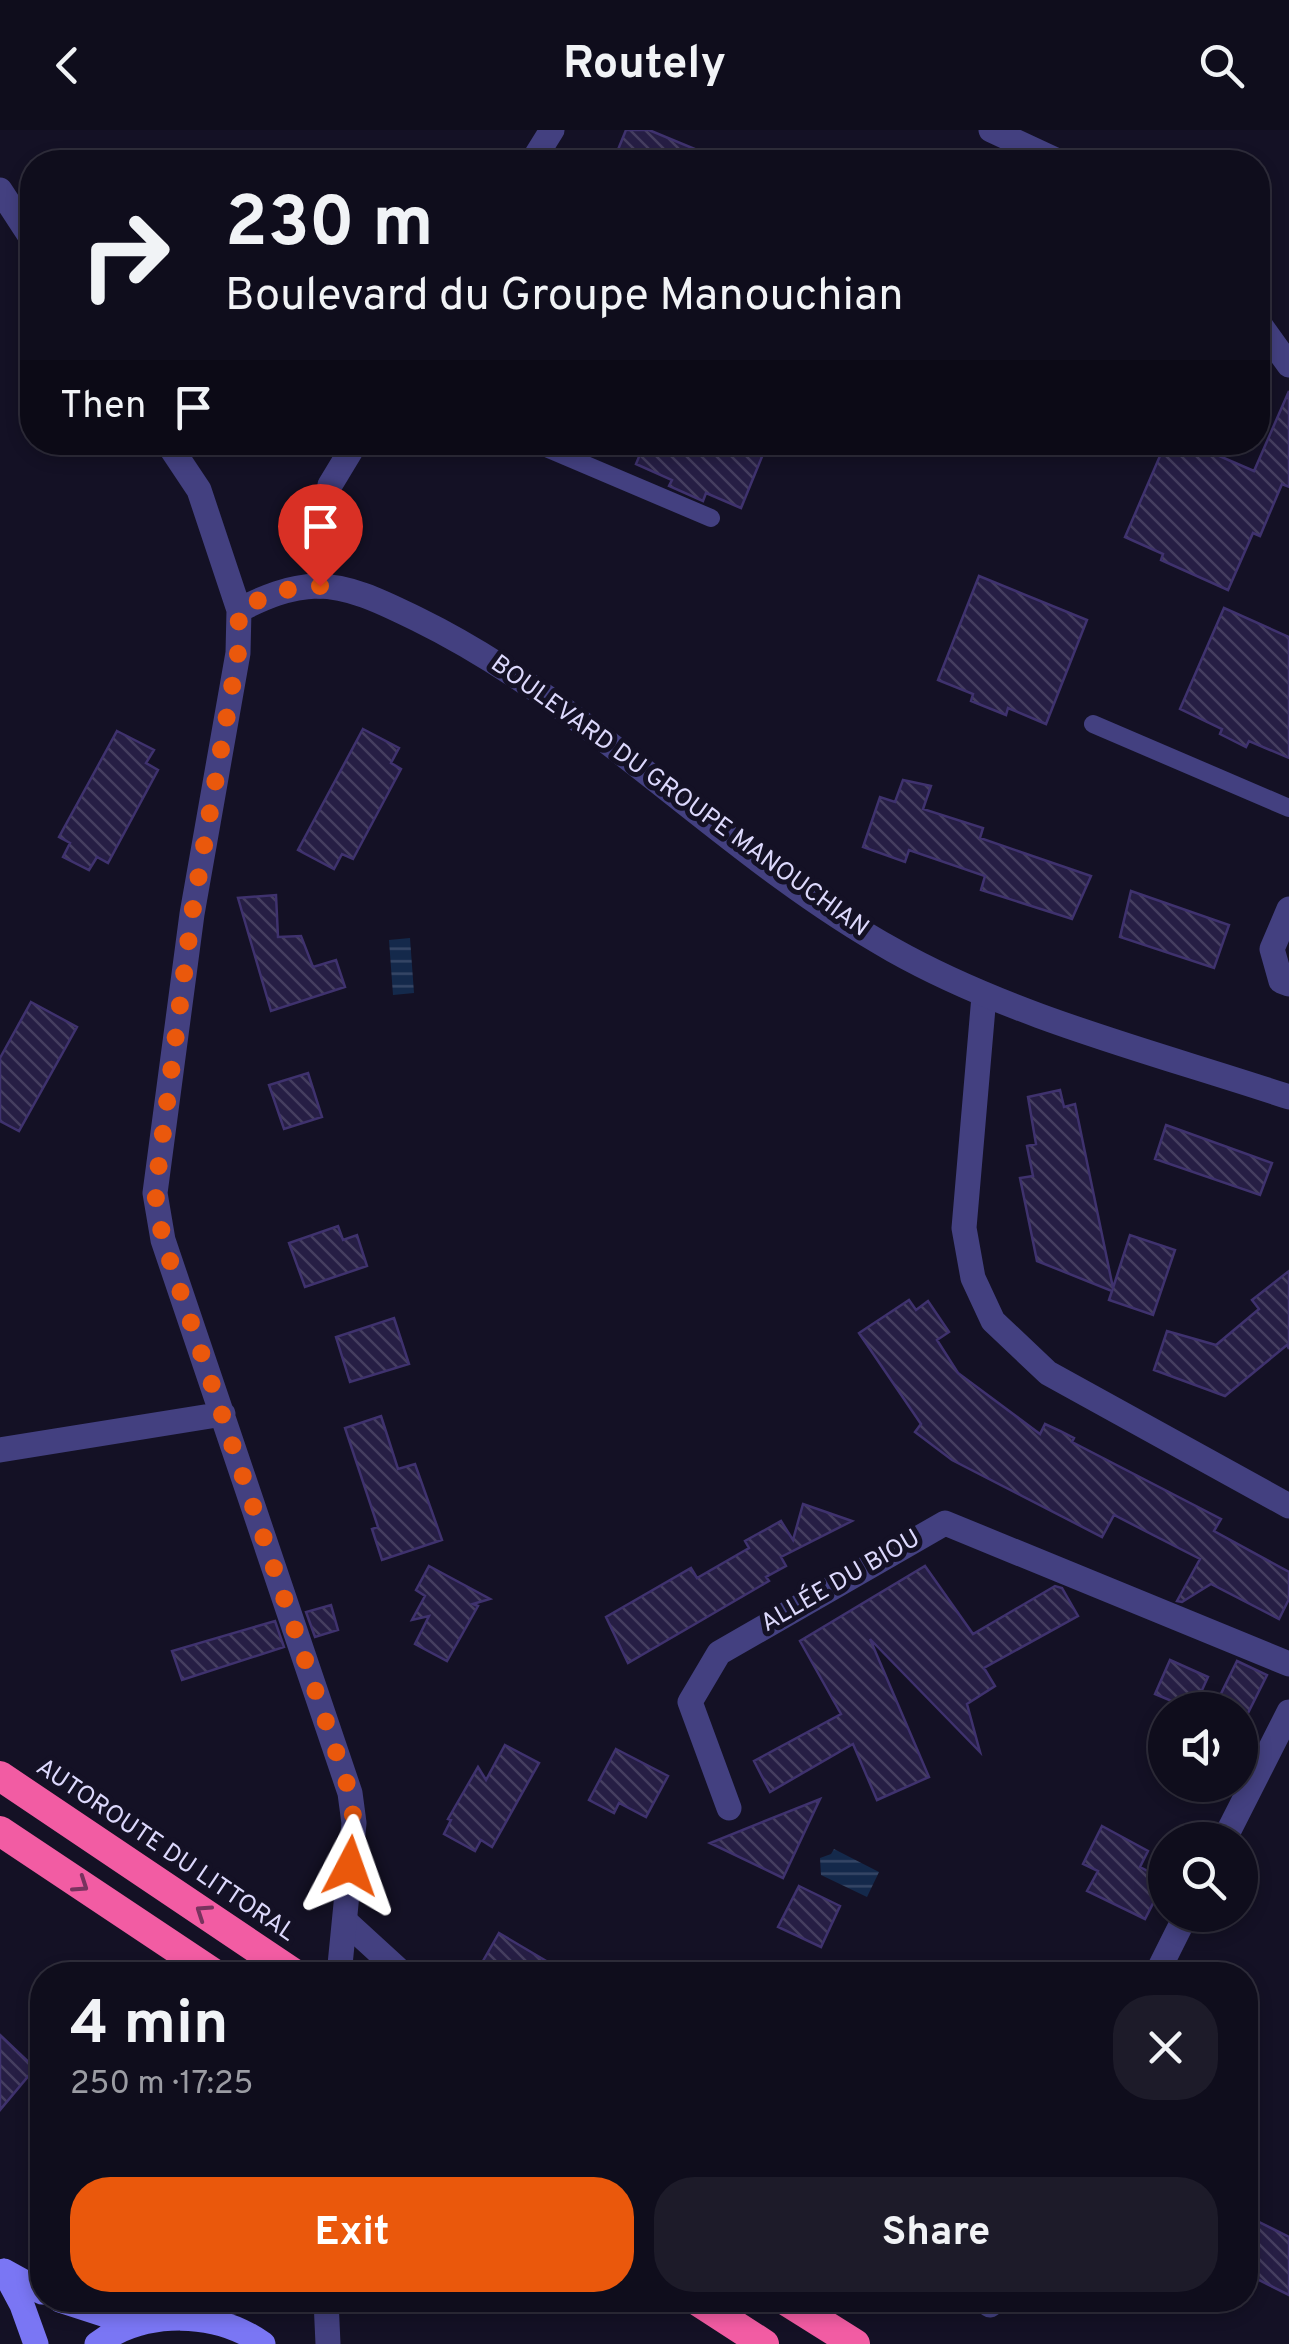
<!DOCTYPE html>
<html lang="en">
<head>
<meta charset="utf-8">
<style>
	:root { --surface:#0f0d1c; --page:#1d1b29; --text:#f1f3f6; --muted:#9b9ca3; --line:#2f2d3b; --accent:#ea580c }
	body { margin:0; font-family:Overpass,sans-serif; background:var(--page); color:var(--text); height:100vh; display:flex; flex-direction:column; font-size:38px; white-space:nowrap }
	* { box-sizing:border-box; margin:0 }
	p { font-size:32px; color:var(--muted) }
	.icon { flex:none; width:55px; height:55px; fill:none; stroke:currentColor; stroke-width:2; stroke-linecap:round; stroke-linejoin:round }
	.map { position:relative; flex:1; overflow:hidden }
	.drawer { position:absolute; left:30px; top:1832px; width:1228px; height:350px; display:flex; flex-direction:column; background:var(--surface); border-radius:40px; box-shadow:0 5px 15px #0003,0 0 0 2px var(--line) }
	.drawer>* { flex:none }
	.top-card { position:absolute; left:20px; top:20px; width:1250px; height:305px; border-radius:40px; box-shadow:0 5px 15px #0003,0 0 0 2px var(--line); background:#0f0d1c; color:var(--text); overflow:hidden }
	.tools { position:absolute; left:1148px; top:1562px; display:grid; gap:20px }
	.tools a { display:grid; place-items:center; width:110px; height:110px; border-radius:50%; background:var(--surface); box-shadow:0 5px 15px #0003,0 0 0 2px var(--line); font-size:50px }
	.pin { position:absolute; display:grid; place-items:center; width:85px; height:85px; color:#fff; margin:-102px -42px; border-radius:50% 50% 50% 0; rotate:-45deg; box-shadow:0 0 10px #0007 }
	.pin .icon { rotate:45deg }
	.me { position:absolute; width:110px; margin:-55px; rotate:4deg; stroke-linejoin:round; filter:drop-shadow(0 0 8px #0008) }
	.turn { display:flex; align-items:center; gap:35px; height:210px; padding:0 40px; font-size:45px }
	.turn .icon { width:130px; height:130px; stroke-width:2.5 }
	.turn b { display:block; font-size:70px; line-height:85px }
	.then { display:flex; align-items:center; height:95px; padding:0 40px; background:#0003; gap:20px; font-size:38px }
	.round { display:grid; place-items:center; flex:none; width:105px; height:105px; border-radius:40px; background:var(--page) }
	.head { display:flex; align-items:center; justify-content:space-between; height:170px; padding:0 40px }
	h1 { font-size:60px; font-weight:700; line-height:75px }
	.action { display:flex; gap:20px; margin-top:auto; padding:20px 40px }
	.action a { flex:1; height:115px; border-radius:40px; background:var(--accent); color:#fff; font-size:40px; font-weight:700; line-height:115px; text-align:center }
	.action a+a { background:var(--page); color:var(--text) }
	header { display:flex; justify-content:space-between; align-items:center; height:130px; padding:0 40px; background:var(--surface); font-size:45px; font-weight:700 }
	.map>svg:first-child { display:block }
</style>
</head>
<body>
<header><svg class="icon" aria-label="back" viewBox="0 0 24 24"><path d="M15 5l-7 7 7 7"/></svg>Routely<svg class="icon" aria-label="search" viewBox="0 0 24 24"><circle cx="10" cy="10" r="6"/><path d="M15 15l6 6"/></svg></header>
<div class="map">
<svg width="1289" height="2214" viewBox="0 0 1289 2214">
	<defs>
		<pattern id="water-rules" width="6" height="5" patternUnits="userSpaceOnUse" patternTransform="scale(2.5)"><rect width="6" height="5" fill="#14294b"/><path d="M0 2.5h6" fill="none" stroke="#364766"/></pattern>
		<pattern id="building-back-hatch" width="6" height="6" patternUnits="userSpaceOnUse" patternTransform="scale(2.5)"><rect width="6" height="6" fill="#261e44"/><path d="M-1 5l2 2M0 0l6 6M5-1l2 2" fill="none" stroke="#453e60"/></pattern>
	</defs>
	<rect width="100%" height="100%" fill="#141125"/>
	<path fill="url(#water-rules)" d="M410 808 414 863 393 865 389 810Z
		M834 1719 879 1742 867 1767 821 1745 820 1728 831 1724Z"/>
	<path fill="url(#building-back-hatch)" stroke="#3f326e" stroke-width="2.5" d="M626 0H649L726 32H613Z
		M1289 261V357L1282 354 1260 406 1253 403 1228 460 1161 430 1163 424 1125 407 1166 312H1187L1254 341Z
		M645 312H768L741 378 706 363 703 371 669 356 672 350 636 334Z
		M979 446 1087 490 1046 594 1008 578 1006 585 971 571 973 564 938 550Z
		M1224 478 1289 507V628L1249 611 1246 617 1220 604 1222 599 1180 579Z
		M363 599 399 618 391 633 401 639 353 729 342 724 334 739 298 720Z
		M117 601 154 620 146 633 158 640 108 733 97 727 89 740 63 727 70 713 59 707Z
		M903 650 931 656 923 679 983 698 980 708 1091 746 1072 789 981 760 985 746 909 720 905 732 863 717 880 667 895 672Z
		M1131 761 1229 795 1214 838 1120 807Z
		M276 765 278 807 301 806 313 837 336 830 345 857 271 881 238 768Z
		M31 872 77 897 19 1001 0 991V928Z
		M308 943 322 987 284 999 269 955Z
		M1060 960 1064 977 1075 974 1113 1158 1130 1105 1175 1120 1153 1185 1109 1170 1112 1161 1037 1131 1020 1048 1033 1046 1027 1016 1036 1014 1028 967Z
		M1166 995 1272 1033 1260 1065 1155 1029Z
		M338 1096 343 1110 357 1105 367 1136 305 1157 289 1113Z
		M1289 1141V1219L1287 1215 1225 1266 1154 1240 1167 1201 1216 1215 1259 1179 1252 1170Z
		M909 1170 916 1180 928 1171 949 1202 937 1210 958 1243 1040 1304 1045 1294 1060 1301 1074 1308 1072 1312 1221 1389 1214 1401 1289 1442V1469L1279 1489 1211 1454 1182 1472 1177 1471 1200 1429 1114 1385 1102 1407 952 1330 915 1302 921 1294 859 1203Z
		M394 1188 409 1234 350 1252 336 1207Z
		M381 1286 398 1339 415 1334 442 1410 382 1430 372 1399 378 1397 345 1298Z
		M803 1374 852 1391 781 1427 786 1436 766 1447 769 1451 628 1533 606 1487 691 1438 697 1448 749 1418 745 1411 781 1391 793 1410Z
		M429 1436 490 1469 473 1474 478 1476 447 1531 415 1514 429 1486 412 1490 425 1466 416 1460Z
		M925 1436 973 1504 1055 1456 1062 1458 1078 1486 984 1538 995 1556 967 1574 980 1622 870 1509 929 1647 877 1670 853 1614 770 1662 754 1631 841 1584 800 1511Z
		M331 1475 338 1500 315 1507 306 1482Z
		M275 1491 284 1517 182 1550 172 1521Z
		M1170 1530 1208 1547 1193 1580 1155 1564Z
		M1237 1531 1267 1545 1244 1591 1240 1589V1580H1223L1215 1576Z
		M505 1615 539 1633 492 1717 481 1710 475 1721 444 1704 451 1690 448 1689 478 1637 486 1650Z
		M616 1619 668 1646 646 1687 619 1673 614 1683 589 1670Z
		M820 1669 783 1748 710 1713Z
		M1102 1696 1148 1721 1140 1737 1165 1750 1145 1789 1087 1761 1098 1741 1083 1734Z
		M799 1756 840 1776 821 1817 778 1797Z
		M499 1803 531 1822 570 1845H475Z
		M0 1905 35 1938 0 1980Z
		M1245 2085 1289 2107V2165L1245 2143Z"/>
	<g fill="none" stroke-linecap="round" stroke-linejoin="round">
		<path stroke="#434080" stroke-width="18" d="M532 312 711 388
			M1093 594 1289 678"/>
		<path stroke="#434080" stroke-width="25" d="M991 0 1060 32
			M532 32 552 0
			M1258 192 1289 235
			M320 456 321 408 330 355 356 312
			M1289 779 1272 819 1281 851 1289 854
			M984 866 964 1098 973 1148 993 1191 1048 1243 1289 1376
			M729 1678 690 1572 719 1523 945 1393 1289 1534
			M1224 1710 1289 1582
			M345 1791 404 1845
			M1156 1845 1186 1785
			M983 2170 990 2175 992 2170"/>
		<path stroke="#434080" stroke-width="25" d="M0 60 32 109
			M167 312 199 360 239 480 238 523 192 784 155 1063 163 1110 350 1663 354 1693 339 1845
			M239 480C265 467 288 457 317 456 352 456 386 474 417 489 591 574 725 726 893 820 1014 888 1157 923 1289 967
			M0 1320 223 1284
			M326 2170 328 2214
			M185 2186 240 2170"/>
		<path stroke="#7a76f4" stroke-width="25" d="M4 2141 22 2175 36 2214
			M4 2141 42 2162
			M60 2170 134 2194
			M97 2214C145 2179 216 2180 263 2214"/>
		<path stroke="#f25ca3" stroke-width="30" d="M0 1646 296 1845
			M0 1701 216 1845
			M696 2170 764 2214
			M785 2170 855 2214"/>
	</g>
	<defs><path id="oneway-chevron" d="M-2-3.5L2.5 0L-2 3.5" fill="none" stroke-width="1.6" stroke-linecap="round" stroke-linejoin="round" transform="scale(2.5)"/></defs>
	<g stroke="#78335e">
		<use href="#oneway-chevron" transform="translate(81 1755) rotate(34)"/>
		<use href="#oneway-chevron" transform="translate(203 1782) rotate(-146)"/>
	</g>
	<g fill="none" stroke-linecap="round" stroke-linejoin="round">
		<path stroke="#ea580c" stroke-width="18" stroke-dasharray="0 32.4" d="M320 456 277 461 239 480 238 523 192 784 155 1063 163 1110 350 1663 354 1693 350 1736"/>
	</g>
	<g text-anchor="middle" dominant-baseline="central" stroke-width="10" stroke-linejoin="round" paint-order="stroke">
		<g font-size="25" fill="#dcd8fc" stroke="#141125">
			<text transform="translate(679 667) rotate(36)">BOULEVARD DU GROUPE MANOUCHIAN</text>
			<text transform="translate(841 1452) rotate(-30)">ALLÉE DU BIOU</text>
			<text transform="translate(165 1721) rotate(34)">AUTOROUTE DU LITTORAL</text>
		</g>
	</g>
</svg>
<div class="tools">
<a><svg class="icon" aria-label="sound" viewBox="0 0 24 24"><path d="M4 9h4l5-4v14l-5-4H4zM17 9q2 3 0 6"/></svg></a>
<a><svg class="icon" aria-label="search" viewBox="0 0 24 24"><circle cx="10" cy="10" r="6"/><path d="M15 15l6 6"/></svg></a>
</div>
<div class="pin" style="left:320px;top:456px;background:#d93025"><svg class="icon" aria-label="arrive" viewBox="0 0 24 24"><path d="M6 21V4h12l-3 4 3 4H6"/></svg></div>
<svg class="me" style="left:350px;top:1736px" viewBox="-20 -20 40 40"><path d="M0-17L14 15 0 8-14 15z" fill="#ea580c" stroke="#fff" stroke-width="4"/></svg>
<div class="top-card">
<div class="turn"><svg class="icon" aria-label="right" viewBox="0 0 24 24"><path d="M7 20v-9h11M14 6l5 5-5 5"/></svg><div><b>230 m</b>Boulevard du Groupe Manouchian</div></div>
<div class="then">Then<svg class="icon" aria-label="arrive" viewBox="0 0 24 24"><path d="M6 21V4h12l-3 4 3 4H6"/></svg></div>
</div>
<section class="drawer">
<div class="head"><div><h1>4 min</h1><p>250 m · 17:25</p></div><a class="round"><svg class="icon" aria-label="close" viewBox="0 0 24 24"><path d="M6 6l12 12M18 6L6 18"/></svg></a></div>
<div class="action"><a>Exit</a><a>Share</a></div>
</section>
</div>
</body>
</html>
